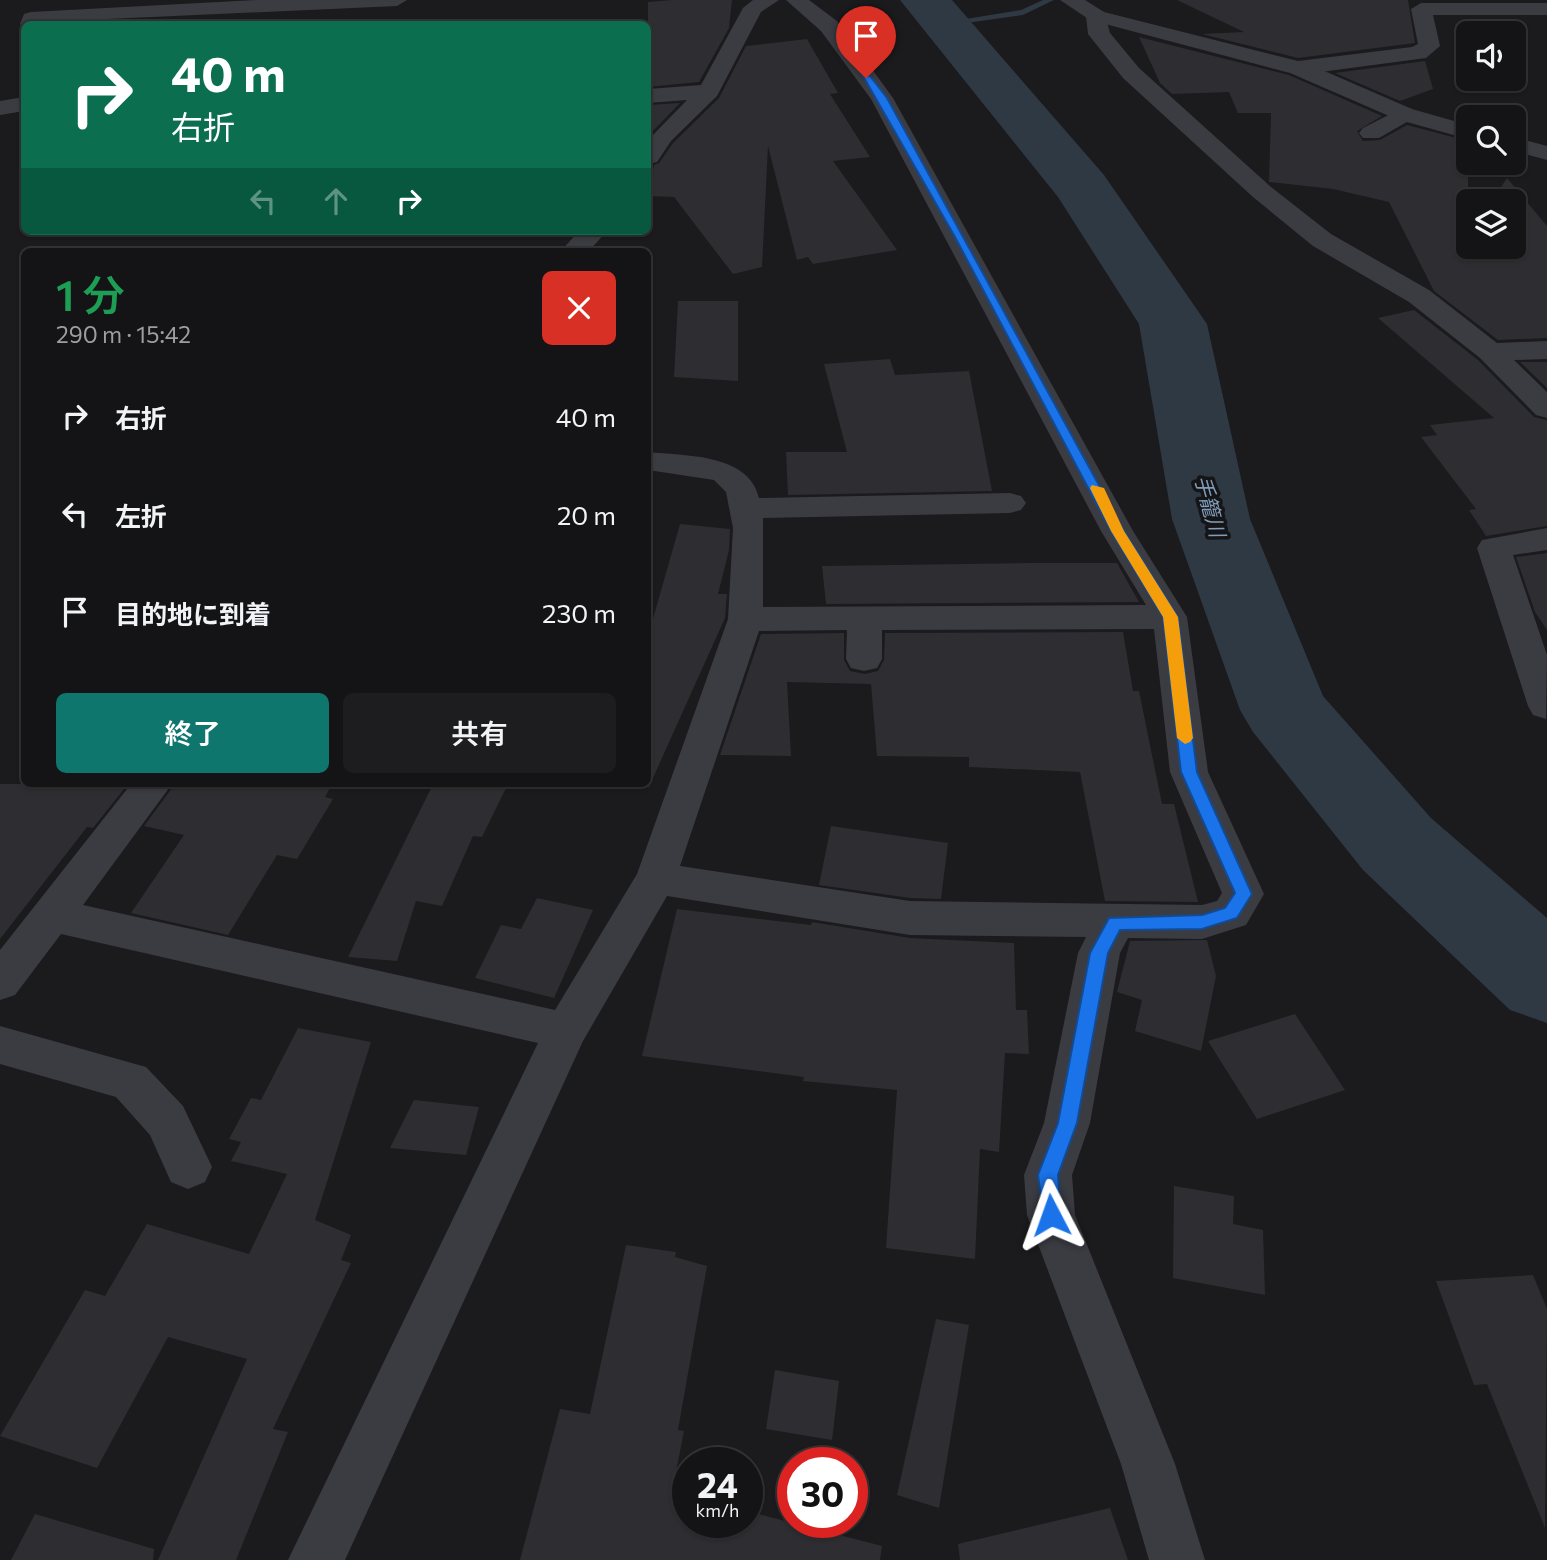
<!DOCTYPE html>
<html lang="ja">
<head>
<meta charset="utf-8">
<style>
	:root { --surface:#141416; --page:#1d1d1f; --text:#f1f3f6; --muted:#9d9ea1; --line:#333335; --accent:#0f766e }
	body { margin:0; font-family:Commissioner,"Noto Sans JP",sans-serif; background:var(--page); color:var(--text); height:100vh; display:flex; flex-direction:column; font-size:26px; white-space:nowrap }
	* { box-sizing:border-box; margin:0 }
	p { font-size:23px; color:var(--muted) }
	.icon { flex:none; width:38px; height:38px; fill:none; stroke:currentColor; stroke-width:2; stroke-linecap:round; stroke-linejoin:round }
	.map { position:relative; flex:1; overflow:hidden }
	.panel { position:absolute; left:21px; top:248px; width:630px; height:539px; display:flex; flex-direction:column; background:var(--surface); border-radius:10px; box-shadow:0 2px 5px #0004,0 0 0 2px var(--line) }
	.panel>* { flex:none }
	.top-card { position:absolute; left:21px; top:21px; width:630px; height:214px; border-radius:10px; box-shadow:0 2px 5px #0004,0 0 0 2px var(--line); background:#0b6e4f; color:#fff; overflow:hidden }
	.tools { position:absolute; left:1456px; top:21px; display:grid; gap:14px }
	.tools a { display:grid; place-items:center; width:70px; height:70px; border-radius:10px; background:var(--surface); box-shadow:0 2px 5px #0004,0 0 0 2px var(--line); font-size:35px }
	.speed { position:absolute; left:672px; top:1447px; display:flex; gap:14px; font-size:35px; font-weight:700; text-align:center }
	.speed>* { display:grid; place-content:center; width:91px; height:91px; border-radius:50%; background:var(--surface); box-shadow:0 2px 5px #0004,0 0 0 2px var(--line); line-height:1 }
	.speed small { font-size:18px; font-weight:400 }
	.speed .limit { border:10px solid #d22; background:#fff; color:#111 }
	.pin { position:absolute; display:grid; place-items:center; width:60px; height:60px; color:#fff; margin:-72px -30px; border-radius:50% 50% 50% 0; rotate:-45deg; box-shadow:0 0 7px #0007 }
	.pin .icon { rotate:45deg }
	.me { position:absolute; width:77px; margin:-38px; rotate:356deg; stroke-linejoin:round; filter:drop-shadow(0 0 5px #0008) }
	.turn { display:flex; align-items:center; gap:24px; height:147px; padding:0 35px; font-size:32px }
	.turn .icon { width:91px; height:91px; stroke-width:2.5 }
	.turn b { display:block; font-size:49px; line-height:60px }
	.lanes { display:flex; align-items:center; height:66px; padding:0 35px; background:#0003; justify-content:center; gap:35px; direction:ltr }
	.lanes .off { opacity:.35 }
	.round { display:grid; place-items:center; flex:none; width:74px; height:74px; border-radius:10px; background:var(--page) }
	.head { display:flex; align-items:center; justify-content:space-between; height:119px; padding:0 35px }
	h1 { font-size:42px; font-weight:600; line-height:52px; color:#1e9e55 }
	.primary-button { display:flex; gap:14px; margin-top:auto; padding:14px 35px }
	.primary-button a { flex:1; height:80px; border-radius:10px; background:var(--accent); color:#fff; font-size:28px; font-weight:600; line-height:80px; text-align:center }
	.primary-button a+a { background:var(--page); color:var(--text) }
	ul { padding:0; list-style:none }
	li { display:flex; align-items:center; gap:21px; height:98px; padding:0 35px }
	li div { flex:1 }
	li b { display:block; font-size:26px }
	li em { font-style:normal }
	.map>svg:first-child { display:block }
</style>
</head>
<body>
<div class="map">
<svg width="1547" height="1560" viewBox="0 0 1547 1560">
	<rect width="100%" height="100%" fill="#1b1a1d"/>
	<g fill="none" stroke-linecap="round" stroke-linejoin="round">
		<path fill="#2f3943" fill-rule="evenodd" d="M1043 0H1054L1023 15 945 26 941 23 1021 10Z"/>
		<path fill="#2f3943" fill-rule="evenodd" d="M900 0H952L1104 175 1207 324 1250 519 1323 696 1431 818 1547 918V1023L1510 1010 1363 870 1253 732 1240 710 1172 519 1139 324 1058 197Z"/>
	</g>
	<path fill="#2e2d31" d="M672 0H732L729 28 699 82 648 87V2Z
		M1177 0H1408L1415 43 1298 58 1202 34 1244 32Z
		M1139 37 1289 75 1382 116 1357 131 1363 141 1380 140 1407 125 1468 141V247H1514V201H1492L1507 178 1547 226V338L1498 340 1434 291 1389 202 1333 189 1269 182 1271 113H1238L1229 92 1172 94 1160 83Z
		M807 39 838 93 830 94 870 157 833 161 897 250 813 264 808 257 797 260 768 146 762 267 733 274 674 197 648 196 654 165 659 163 673 143 719 98 746 46Z
		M1425 61 1433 89 1400 101 1335 73Z
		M680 103 652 132H648V105Z
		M678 301H738V381L674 377Z
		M1414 310 1478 360 1534 417 1547 420V526L1486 536 1469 510 1476 509 1421 437 1437 435 1430 425 1494 418 1378 318Z
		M890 359 895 375 969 371 992 491 788 495 786 452H847L824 364Z
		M1520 362H1547V388Z
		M680 524 730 529 729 550 718 594H727L725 618 648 789V636Z
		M1547 553V630L1535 612 1516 557Z
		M1030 563H1117L1139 602 826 604 822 566Z
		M1123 632 1133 691H1139L1162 804H1174L1198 902 1105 901 1080 772 969 767V757L877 756 871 684 787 682 791 756 720 755 761 634 844 633V660L850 671 865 674 878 671 884 660 885 633Z
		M0 784H128L93 828 87 827 0 939Z
		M175 784H332L325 797 333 799 297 859 277 855 228 935 131 913 184 835 144 826Z
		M433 784H508L482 837 473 836 442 906 416 901 397 961 348 957Z
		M831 826 948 843 941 899 910 898 819 885Z
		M537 898 593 910 554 998 475 978 501 925 521 929Z
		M677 909 811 925 812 922 910 938 1014 943 1016 1010H1027L1029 1054 1005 1053 999 1152 980 1149 975 1259 886 1248 897 1090 803 1081 804 1077 642 1056Z
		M1207 940 1216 976 1201 1051 1135 1031 1142 1000 1117 992 1130 941Z
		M1295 1014 1345 1090 1257 1119 1208 1041Z
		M298 1028 371 1042 315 1220 351 1235 341 1260 351 1263 273 1429 288 1432 236 1560H158L247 1359 168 1337 97 1468 0 1436 85 1290 105 1296 147 1224 249 1254 287 1174 231 1161 241 1142 229 1139 251 1098 261 1100Z
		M414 1100 479 1107 466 1155 390 1148Z
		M1174 1186 1234 1196 1233 1224 1263 1230 1265 1295 1173 1278Z
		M626 1245 676 1252 675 1257 707 1266 678 1430 684 1431 672 1492 688 1496V1522H747V1511L882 1546 880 1560H520L560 1409 590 1414Z
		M1533 1275 1547 1309 1545 1528 1487 1384 1474 1385 1436 1281Z
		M936 1319 969 1325 939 1508 897 1495Z
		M775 1370 839 1381 832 1440 766 1429Z
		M1110 1508 1128 1560H960L958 1544Z
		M35 1514 154 1549 153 1560H11Z"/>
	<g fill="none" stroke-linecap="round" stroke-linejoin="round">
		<path fill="#3b3c42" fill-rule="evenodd" d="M258 0H407L397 6 64 21 24 24V29L20 24 24 14 31 12Z
			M753 0H779L761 12 717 96 671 141 657 162 648 164V140L687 100 648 103V89L701 85 743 8Z
			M786 0H809L837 21 893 98 1133 531 1187 617 1208 772 1264 894 1246 925 1202 939 1128 938 1120 953 1090 1123 1072 1175 1075 1215 1175 1464 1205 1560H1149L1121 1464 1027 1215 1024 1175 1044 1123 1078 953 1086 937 910 935 667 896 583 1041 345 1560H288L538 1043 61 934 15 995 0 1000V950L131 784H172L83 905 555 1010 637 874 728 619 733 528 726 492 714 480 648 470V452C684 456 749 453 759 498L1010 493 1021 496 1026 503 1021 510 1010 513 763 518V607L1146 605 1101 531 871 99 821 31ZM1154 629 1170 772 1222 893 1217 901 1202 905 910 901 680 866 759 631 847 630 846 659 851 668 864 671 877 668 882 659V630Z
			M1421 3H1547V15H1433L1440 46 1426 58 1298 75 1287 68 1298 61 1412 47 1418 44 1411 9Z
			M1097 10 1104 12 1110 33 1139 68 1271 187 1331 234 1429 290 1497 343 1547 341V359L1514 360 1547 392V418L1536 415 1480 358 1409 302 1313 246 1253 197 1123 78 1088 34 1086 16Z
			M24 97V111L0 115V101Z
			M1404 107 1412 109 1416 114 1412 119 1379 138H1363L1359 133 1363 128Z
			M579 231H607L588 252H560Z
			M1547 528V550L1513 555 1547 655 1546 719 1533 715 1528 706 1477 548 1482 540Z
			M0 1026 146 1067 183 1106 212 1167 205 1182 188 1189 171 1182 150 1135 116 1097 0 1064Z"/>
		<path fill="#3b3c42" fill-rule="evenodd" d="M1060 0H1085L1104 12 1306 63 1412 109 1468 125V139L1396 119 1290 73 1090 20Z
			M1514 137 1547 146V160L1514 151Z"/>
	</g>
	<path fill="#1a73e8" stroke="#114b97" stroke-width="2" d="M863 76H870L887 98 1124 531 1178 617 1197 772 1252 894 1237 918 1202 929 1120 930 1108 953 1077 1123 1058 1175 1061 1215 1058 1221 1051 1224 1044 1221 1038 1175 1058 1123 1090 953 1109 918 1202 915 1225 908 1235 893 1181 772 1163 617 1111 531 955 237Z"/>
	<path fill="#f59e0b" d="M1092 485 1104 488 1124 531 1178 617 1193 738 1190 742 1185 744 1177 738 1163 617 1111 531 1090 488Z"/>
	<g text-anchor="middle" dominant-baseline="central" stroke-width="7" stroke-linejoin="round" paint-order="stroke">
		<g font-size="21" font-style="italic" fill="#819dba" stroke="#151518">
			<text transform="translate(1211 506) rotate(75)">手籠川</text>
		</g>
	</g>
</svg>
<div class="tools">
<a><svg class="icon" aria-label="sound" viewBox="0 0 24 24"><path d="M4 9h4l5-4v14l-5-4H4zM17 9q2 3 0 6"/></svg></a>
<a><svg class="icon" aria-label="search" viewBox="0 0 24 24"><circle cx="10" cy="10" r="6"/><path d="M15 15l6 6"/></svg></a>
<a><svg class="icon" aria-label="layers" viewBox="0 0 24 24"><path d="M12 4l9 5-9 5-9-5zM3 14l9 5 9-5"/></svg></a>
</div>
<div class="speed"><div>24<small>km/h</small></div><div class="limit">30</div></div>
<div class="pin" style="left:866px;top:78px;background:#d93025"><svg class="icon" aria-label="arrive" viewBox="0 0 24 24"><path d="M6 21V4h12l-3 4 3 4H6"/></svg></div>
<svg class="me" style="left:1051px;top:1215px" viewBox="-20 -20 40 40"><path d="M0-17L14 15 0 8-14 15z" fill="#1a73e8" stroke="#fff" stroke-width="4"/></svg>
<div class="top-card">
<div class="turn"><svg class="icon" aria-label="right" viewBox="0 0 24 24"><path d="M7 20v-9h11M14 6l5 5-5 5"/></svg><div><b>40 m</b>右折</div></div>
<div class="lanes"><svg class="icon off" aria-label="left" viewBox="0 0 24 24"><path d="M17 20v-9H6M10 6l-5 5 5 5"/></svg><svg class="icon off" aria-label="ahead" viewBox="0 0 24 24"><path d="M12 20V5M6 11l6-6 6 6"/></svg><svg class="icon" aria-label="right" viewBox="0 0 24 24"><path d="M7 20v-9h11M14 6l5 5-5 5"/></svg></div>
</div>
<section class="panel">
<div class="head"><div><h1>1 分</h1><p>290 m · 15:42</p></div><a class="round" style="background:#d93025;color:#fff"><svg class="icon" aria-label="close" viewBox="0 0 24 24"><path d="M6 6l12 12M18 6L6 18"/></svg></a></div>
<ul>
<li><svg class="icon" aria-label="right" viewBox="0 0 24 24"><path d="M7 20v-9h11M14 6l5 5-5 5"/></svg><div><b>右折</b></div><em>40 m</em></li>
<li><svg class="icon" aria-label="left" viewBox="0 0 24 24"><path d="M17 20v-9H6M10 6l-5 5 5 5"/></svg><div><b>左折</b></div><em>20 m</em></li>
<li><svg class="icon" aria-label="arrive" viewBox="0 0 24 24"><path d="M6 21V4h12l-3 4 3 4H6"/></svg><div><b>目的地に到着</b></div><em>230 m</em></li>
</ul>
<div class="primary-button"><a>終了</a><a>共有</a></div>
</section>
</div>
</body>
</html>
